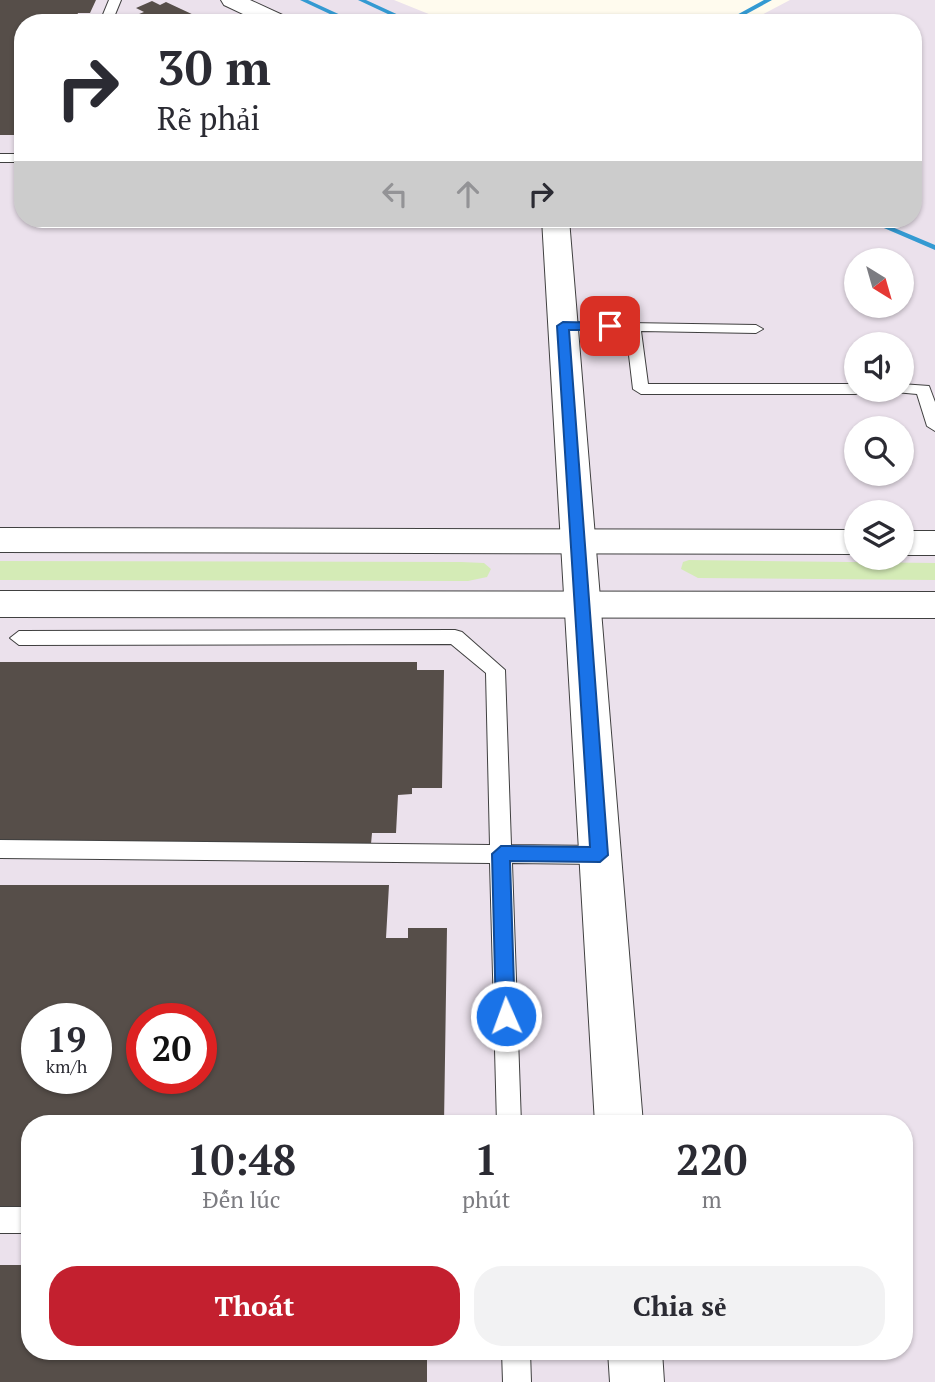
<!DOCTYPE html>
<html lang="vi">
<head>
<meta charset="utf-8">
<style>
	:root { --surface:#fff; --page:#f2f2f3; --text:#2b2b33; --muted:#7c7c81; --accent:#c3202f }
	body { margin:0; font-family:"PT Serif",serif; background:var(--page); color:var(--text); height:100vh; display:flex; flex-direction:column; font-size:26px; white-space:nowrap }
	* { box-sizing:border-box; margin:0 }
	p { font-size:23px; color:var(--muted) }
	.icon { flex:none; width:38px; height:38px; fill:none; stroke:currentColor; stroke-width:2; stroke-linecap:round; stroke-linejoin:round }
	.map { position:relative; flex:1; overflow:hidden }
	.side { position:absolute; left:21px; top:1115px; width:892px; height:245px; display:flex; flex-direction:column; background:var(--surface); border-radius:28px; box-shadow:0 2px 5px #0004 }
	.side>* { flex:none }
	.top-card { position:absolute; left:14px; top:14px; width:908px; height:214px; border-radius:28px; box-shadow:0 2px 5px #0004; background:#fff; color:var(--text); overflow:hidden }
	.needle { width:46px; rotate:143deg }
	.tools { position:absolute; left:844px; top:248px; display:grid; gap:14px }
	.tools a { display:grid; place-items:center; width:70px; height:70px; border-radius:50%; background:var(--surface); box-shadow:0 2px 5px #0004; font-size:35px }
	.speed { position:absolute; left:21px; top:1003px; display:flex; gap:14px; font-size:35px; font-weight:700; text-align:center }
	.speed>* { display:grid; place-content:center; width:91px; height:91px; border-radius:50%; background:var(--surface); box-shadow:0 2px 5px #0004; line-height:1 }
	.speed small { font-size:18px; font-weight:400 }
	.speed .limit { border:10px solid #d22; background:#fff; color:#111 }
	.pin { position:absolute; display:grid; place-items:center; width:60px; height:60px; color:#fff; margin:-30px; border-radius:14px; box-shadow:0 4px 10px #0006 }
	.me { position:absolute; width:77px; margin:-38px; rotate:358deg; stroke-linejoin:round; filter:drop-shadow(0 0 5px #0008) }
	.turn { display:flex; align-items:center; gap:24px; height:147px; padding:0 28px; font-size:32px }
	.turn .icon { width:91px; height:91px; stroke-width:2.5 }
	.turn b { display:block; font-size:49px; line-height:60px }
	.lanes { display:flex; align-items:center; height:66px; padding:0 28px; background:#0003; justify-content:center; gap:35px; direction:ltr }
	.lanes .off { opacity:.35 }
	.eta { display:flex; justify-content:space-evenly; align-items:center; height:119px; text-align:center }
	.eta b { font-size:42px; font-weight:600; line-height:49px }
	.action { display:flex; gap:14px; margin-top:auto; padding:14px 28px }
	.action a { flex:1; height:80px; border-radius:28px; background:var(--accent); color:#fff; font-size:28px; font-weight:600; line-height:80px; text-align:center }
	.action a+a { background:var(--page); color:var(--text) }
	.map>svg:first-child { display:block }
</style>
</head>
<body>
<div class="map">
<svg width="935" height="1382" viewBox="0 0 935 1382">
	<rect width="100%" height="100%" fill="#fffbee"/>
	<path fill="#ebe1ec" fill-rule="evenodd" d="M0 0H394L451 23H23V219H914V23H746L790 0H935V1382H0ZM856 261H901V306H856ZM856 345H901V390H856ZM856 429H901V474H856ZM856 513H901V558H856ZM37 1018H96V1078H37ZM142 1018H201V1078H142ZM30 1124H905V1351H30Z"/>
	<path fill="#d4ebb6" d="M689 560 935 563V580L698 578 681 569 683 562Z
		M0 561 461 562 484 563 491 569 487 577 468 581 0 580Z"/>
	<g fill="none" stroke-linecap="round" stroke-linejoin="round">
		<path fill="#349ad2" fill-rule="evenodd" d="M300 0H308L358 23H349Z
			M358 0H366L416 23H407Z
			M764 0H772L730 23H722Z
			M863 219H873L935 245V250Z"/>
	</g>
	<path fill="#564e49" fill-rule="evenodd" d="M0 0H96L90 13H78L74 23H23V135H0Z
		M152 1 160 5 166 2 211 23H136L127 19 144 12 136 8Z
		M0 662H417V670H444L442 788H412V794L398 795 396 833H372L371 844 0 845Z
		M0 885H389L386 938H408V928H447L444 1124H30V1208H0ZM37 1018H96V1078H37ZM142 1018H201V1078H142Z
		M0 1265H30V1351H427V1382H0Z"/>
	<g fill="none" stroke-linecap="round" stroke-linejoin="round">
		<g stroke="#404040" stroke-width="2">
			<path id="service" d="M109 0H121L114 17 108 20 102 17Z
				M0 154H23V162H0Z
				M563 322 756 325 763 329 756 333 641 331 648 384H856V390H863L856 394H641L633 389 626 330 558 329V323Z
				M901 384 929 386 935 402V431L927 426 917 394 895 392 894 390H901Z
				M455 630 462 632 505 670 511 845 600 846 607 849 611 855 607 861 600 864 512 863 521 1124H497L490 863 0 858V840L490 845 486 673 451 644 19 645 10 638 19 631Z
				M0 1207H30V1233H0Z
				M502 1351H530L531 1382H503Z"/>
		</g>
		<g stroke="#404040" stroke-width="2">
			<path id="minor" d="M221 0H250L289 18 292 23H262L224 5Z
				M542 219H569L643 1124H595Z
				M608 1351H662L664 1382H610Z"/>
		</g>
		<g stroke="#404040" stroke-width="2">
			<path id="tertiary" d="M0 528 856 530V554L0 552Z
				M901 531H935V555H901Z
				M0 591 935 592V618L0 617Z"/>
		</g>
		<use href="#service" fill="#fff" fill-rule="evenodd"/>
		<use href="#minor" fill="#fff" fill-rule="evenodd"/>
		<use href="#tertiary" fill="#fff" fill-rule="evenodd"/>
	</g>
	<path fill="#1a73e8" stroke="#114b97" stroke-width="2" d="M563 322 610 323 616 326 610 330H569L608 855 600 862 510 861 515 1016 512 1022 506 1024 499 1022 496 1016 492 854 501 846 590 847 557 326Z"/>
</svg>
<div class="tools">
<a><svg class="needle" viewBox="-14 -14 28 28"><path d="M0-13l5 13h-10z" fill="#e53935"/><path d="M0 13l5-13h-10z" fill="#7c7c81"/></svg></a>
<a><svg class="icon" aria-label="sound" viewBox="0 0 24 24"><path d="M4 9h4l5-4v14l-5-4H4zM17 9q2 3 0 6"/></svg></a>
<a><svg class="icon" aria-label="search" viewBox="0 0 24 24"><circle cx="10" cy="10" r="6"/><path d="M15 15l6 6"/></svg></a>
<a><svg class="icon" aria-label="layers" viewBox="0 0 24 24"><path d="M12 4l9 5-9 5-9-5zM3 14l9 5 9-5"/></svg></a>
</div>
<div class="speed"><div>19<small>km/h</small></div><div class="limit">20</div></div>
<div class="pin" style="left:610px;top:326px;background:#d93025"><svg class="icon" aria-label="arrive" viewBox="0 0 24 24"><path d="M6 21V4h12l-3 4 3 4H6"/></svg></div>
<svg class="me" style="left:506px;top:1016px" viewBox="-20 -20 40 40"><circle r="17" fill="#1a73e8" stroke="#fff" stroke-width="3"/><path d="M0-11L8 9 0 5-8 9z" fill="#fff"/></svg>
<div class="top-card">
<div class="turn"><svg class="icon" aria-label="right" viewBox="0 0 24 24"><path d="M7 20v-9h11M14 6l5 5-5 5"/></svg><div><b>30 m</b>Rẽ phải</div></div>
<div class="lanes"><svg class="icon off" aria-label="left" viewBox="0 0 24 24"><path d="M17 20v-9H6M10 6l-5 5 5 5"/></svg><svg class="icon off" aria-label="ahead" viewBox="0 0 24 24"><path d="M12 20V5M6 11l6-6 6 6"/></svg><svg class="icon" aria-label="right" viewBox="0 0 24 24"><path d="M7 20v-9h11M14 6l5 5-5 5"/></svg></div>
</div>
<section class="side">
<div class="eta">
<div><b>10:48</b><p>Đến lúc</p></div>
<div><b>1</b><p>phút</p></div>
<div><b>220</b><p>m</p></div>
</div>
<div class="action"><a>Thoát</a><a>Chia sẻ</a></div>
</section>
</div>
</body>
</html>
